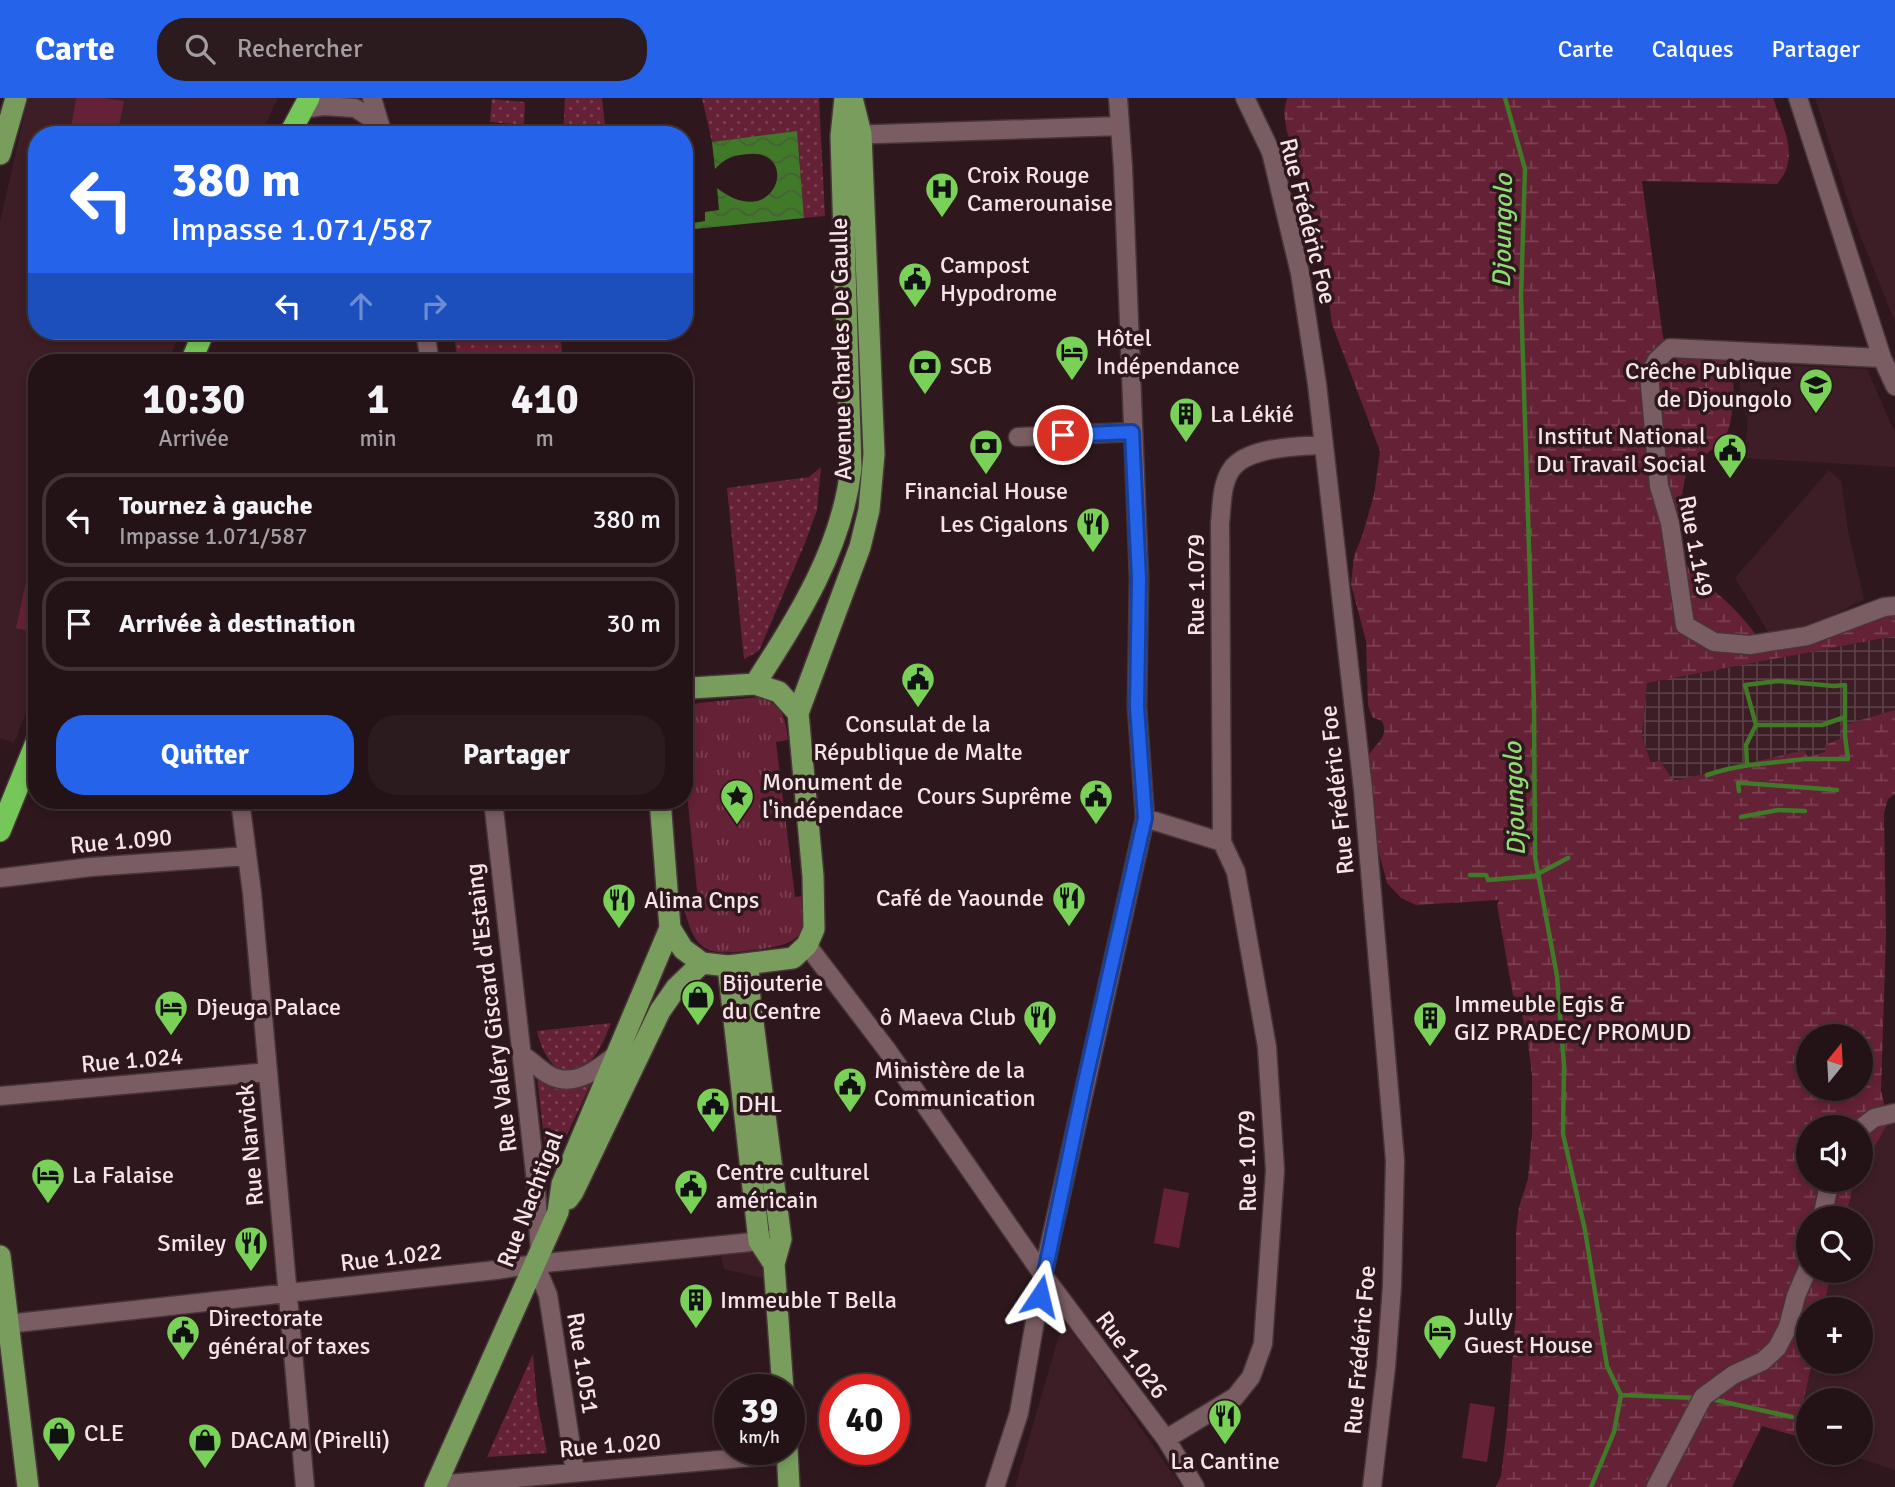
<!DOCTYPE html>
<html lang="fr">
<head>
<meta charset="utf-8">
<style>
	:root { --surface:#231216; --page:#2b1b1f; --text:#f1f3f6; --muted:#a39ea1; --line:#403235; --accent:#2563eb }
	body { margin:0; font-family:Signika,sans-serif; background:var(--page); color:var(--text); height:100vh; display:flex; flex-direction:column; font-size:26px; white-space:nowrap }
	* { box-sizing:border-box; margin:0 }
	p { font-size:23px; color:var(--muted) }
	.icon { flex:none; width:38px; height:38px; fill:none; stroke:currentColor; stroke-width:2; stroke-linecap:round; stroke-linejoin:round }
	.map { position:relative; flex:1; overflow:hidden }
	.details { position:absolute; left:28px; top:256px; width:665px; height:455px; display:flex; flex-direction:column; background:var(--surface); border-radius:28px; box-shadow:0 4px 10px #0003,0 0 0 2px var(--line) }
	.details>* { flex:none }
	.guide { position:absolute; left:28px; top:28px; width:665px; height:214px; border-radius:28px; box-shadow:0 4px 10px #0003,0 0 0 2px var(--line); background:#2563eb; color:#fff; overflow:hidden }
	.needle { width:46px; rotate:18deg }
	.controls { position:absolute; left:1796px; top:926px; display:grid; gap:14px }
	.controls a { display:grid; place-items:center; width:77px; height:77px; border-radius:50%; background:var(--surface); box-shadow:0 4px 10px #0003,0 0 0 2px var(--line); font-size:35px }
	.speed { position:absolute; left:714px; top:1276px; display:flex; gap:14px; font-size:35px; font-weight:700; text-align:center }
	.speed>* { display:grid; place-content:center; width:91px; height:91px; border-radius:50%; background:var(--surface); box-shadow:0 4px 10px #0003,0 0 0 2px var(--line); line-height:1 }
	.speed small { font-size:18px; font-weight:400 }
	.speed .limit { border:10px solid #d22; background:#fff; color:#111 }
	.pin { position:absolute; display:grid; place-items:center; width:60px; height:60px; color:#fff; margin:-30px; border:4px solid #fff; border-radius:50%; box-shadow:0 2px 7px #0007 }
	.me { position:absolute; width:77px; margin:-38px; rotate:10deg; stroke-linejoin:round; filter:drop-shadow(0 0 5px #0008) }
	.turn { display:flex; align-items:center; gap:24px; height:147px; padding:0 28px; font-size:32px }
	.turn .icon { width:91px; height:91px; stroke-width:2.5 }
	.turn b { display:block; font-size:49px; line-height:60px }
	.lanes { display:flex; align-items:center; height:66px; padding:0 28px; background:#0003; justify-content:center; gap:35px; direction:ltr }
	.lanes .off { opacity:.35 }
	.eta { display:flex; justify-content:space-evenly; align-items:center; height:119px; text-align:center }
	.eta b { font-size:42px; font-weight:800; line-height:49px }
	.button { display:flex; gap:14px; margin-top:auto; padding:14px 28px }
	.button a { flex:1; height:80px; border-radius:28px; background:var(--accent); color:#fff; font-size:28px; font-weight:800; line-height:80px; text-align:center }
	.button a+a { background:var(--page); color:var(--text) }
	ul { padding:0; list-style:none }
	li { display:flex; align-items:center; gap:21px; height:94px; margin:0 14px 10px; padding:0 14px; border:4px solid var(--line); border-radius:28px }
	li div { flex:1 }
	li b { display:block; font-size:26px }
	li em { font-style:normal }
	header { display:flex; align-items:center; gap:42px; box-sizing:border-box; height:98px; padding:0 35px; background:var(--accent); color:#fff }
	header strong { font-size:33px }
	nav { display:flex; gap:38px; margin-inline-start:auto; font-size:24px }
	.search { width:490px; height:63px; background:var(--page); display:flex; align-items:center; gap:18px; box-sizing:border-box; padding:0 24px; border-radius:28px; color:var(--muted); font-size:26px }
	.map>svg:first-child { display:block }
</style>
</head>
<body>
<header>
<strong>Carte</strong>
<div class="search"><svg class="icon" aria-label="search" viewBox="0 0 24 24"><circle cx="10" cy="10" r="6"/><path d="M15 15l6 6"/></svg>Rechercher</div>
<nav><a>Carte</a><a>Calques</a><a>Partager</a></nav>
</header>
<div class="map">
<svg width="1895" height="1389" viewBox="0 0 1895 1389">
	<defs>
		<pattern id="industrial-grid" width="8" height="8" patternUnits="userSpaceOnUse" patternTransform="scale(1.75)"><rect width="8" height="8" fill="#3d1e26"/><path d="M0 4h8M4 0v8" fill="none" stroke="#5a3f46"/></pattern>
		<pattern id="grass-tufts" width="24" height="20" patternUnits="userSpaceOnUse" patternTransform="scale(1.75)"><rect width="24" height="20" fill="#652136"/><path d="M3 7l-1-3M5 7V3M7 7l1-3M15 17l-1-3M17 17v-4M19 17l1-3" fill="none" stroke="#7c4153"/></pattern>
		<pattern id="wetland-marsh" width="20" height="14" patternUnits="userSpaceOnUse" patternTransform="scale(1.75)"><rect width="20" height="14" fill="#652136"/><path d="M1 5h8M5 5V1M11 12h8M15 12V8" fill="none" stroke="#7c4153"/></pattern>
		<pattern id="garden-dots" width="8" height="8" patternUnits="userSpaceOnUse" patternTransform="scale(1.75)"><rect width="8" height="8" fill="#652136"/><path d="M2 2h.1M6 6h.1" fill="none" stroke="#7c4153" stroke-width="1.8" stroke-linecap="round"/></pattern>
		<pattern id="water-waves" width="16" height="10" patternUnits="userSpaceOnUse" patternTransform="scale(1.75)"><rect width="16" height="10" fill="#407a29"/><path d="M0 5q4-4 8 0t8 0" fill="none" stroke="#456038"/></pattern>
	</defs>
	<rect width="100%" height="100%" fill="#2f181d"/>
	<path fill="#3d1e26" d="M28 0H278L261 37H37V233H181L168 264H37V587L14 645 0 640V124Z
		M1815 0H1895V224L1856 127Z
		M1749 266 1867 271 1895 335V369L1744 360 1748 321 1744 314V305L1740 298V274Z
		M1829 372 1841 383 1848 433 1864 501 1791 540 1769 535 1735 480Z
		M1888 1025 1895 1026V1372L1844 1355 1860 1354V1302H1808V1342L1796 1338 1812 1264H1860V1211H1823L1832 1173 1860 1172V1120H1845L1853 1089 1857 1082H1860V1075Z
		M759 1147 767 1181 724 1171 719 1149Z
		M1063 1223 1083 1248 1182 1389H1015Z"/>
	<path fill="url(#industrial-grid)" d="M1895 538V612L1840 628 1842 640 1825 647 1826 654 1808 659 1804 652 1673 683 1660 662 1651 665 1642 638 1647 585Z"/>
	<path fill="url(#grass-tufts)" d="M760 599C783 608 785 618 788 642L776 644 795 799 804 798C809 843 794 847 754 852 713 857 696 859 685 813L699 811 684 667V612L698 605Z"/>
	<path fill="url(#wetland-marsh)" fill-rule="evenodd" d="M1287 0H1773C1783 30 1801 59 1777 86L1642 83 1663 239 1665 245 1731 262C1735 279 1735 326 1724 340 1716 351 1694 363 1688 372 1681 384 1677 449 1683 461 1694 482 1718 493 1733 510 1744 521 1754 534 1764 547L1895 517V538L1647 585 1642 638 1651 665 1660 662 1673 683 1804 652 1808 659 1825 654V647L1842 640 1840 628 1895 612V696L1888 701 1884 715 1886 836 1881 992 1888 1025 1860 1075V1029H1808V1082H1857L1853 1089 1845 1120H1808V1172L1832 1173 1823 1211H1808V1264H1812L1796 1338 1762 1328 1732 1389H1496L1501 1378 1507 1328 1516 1216V1134L1519 1109 1528 1081 1532 1035V977L1527 937 1521 913 1513 897 1497 807 1499 802 1416 807 1401 800 1387 785 1376 744 1367 663C1370 647 1391 642 1382 623L1372 619 1368 607 1366 543 1351 486 1354 458 1362 438 1374 397 1380 353 1332 226 1321 143 1287 34 1284 15ZM1808 938H1860V990H1808Z"/>
	<path fill="url(#garden-dots)" d="M565 0H602L606 37H563Z
		M702 0H819L825 118 804 120 797 34 712 44Z
		M492 1 525 4 524 27 490 24Z
		M453 233H560L563 264H458Z
		M821 369 817 412 805 445 759 553 744 561 727 390 809 379Z
		M684 444 695 565 684 561Z
		M611 925C606 936 602 950 593 960 565 993 544 963 537 933Z
		M537 978C557 992 572 997 593 981L548 1078Z
		M533 1256 537 1304 547 1355 487 1359Z"/>
	<path fill="#652136" d="M76 0H103L124 3 117 37H70Z
		M31 461 37 463V535L16 530Z
		M1164 1090 1189 1095 1179 1150 1154 1145Z
		M1470 1305 1495 1309 1487 1364 1462 1360Z"/>
	<path fill="url(#water-waves)" d="M797 33 804 120 694 131 693 125 705 123V114L719 112 717 90C776 136 801 52 749 56 734 57 725 60 715 71L712 44Z"/>
	<g fill="none" stroke-linecap="round" stroke-linejoin="round">
		<path stroke="#407a29" stroke-width="4.5" d="M1505 0 1525 71 1521 199 1534 606 1535 759 1557 878 1564 967 1563 1036 1585 1132 1607 1268 1621 1297 1614 1334 1591 1389
			M1756 627H1822L1845 619
			M1707 677C1722 672 1735 669 1750 667L1805 661H1848L1845 638V587L1834 588 1778 583 1745 587 1756 627 1746 647 1747 667
			M1739 693 1738 685H1743L1837 692
			M1741 719 1778 712 1805 713
			M1470 777H1486L1488 782 1534 778 1568 760
			M1621 1297 1699 1300
			M1711 1301 1792 1319"/>
		<g stroke="#473539" stroke-width="21">
			<path id="minor" d="M372 0 381 30
				M1245 0 1271 54 1300 175 1317 286 1363 691 1395 1062 1392 1188 1386 1269 1372 1389
				M1798 0 1882 260 1895 288
				M303 11 323 8 355 10 380 26
				M848 37 1120 28
				M425 233 430 264
				M1882 260 1670 250 1657 262 1649 277 1659 388 1670 425 1685 527 1714 544 1750 547 1807 538 1884 509 1895 508
				M1018 339 1132 334
				M240 702 252 795 305 1389
				M493 702 535 1075 540 1154
				M1145 720 1222 744
				M0 780 91 769 247 758
				M807 847 887 952 1043 1177 1166 1341 1195 1389
				M522 957C532 963 540 972 549 977 574 991 600 970 618 955
				M0 998 268 974
				M1860 1031 1874 1020 1895 1015
				M1822 1120 1830 1082
				M535 1166 548 1197 575 1374
				M7 1226 496 1172 535 1166 771 1142
				M1166 1341 1235 1299 1251 1279 1263 1246 1275 1072 1267 949 1236 774 1222 744 1220 425C1222 408 1221 387 1231 372 1246 349 1298 348 1323 347
				M436 1387 787 1356
				M995 1389 1019 1315 1043 1177 1145 720 1137 609 1139 480 1123 69 1118 0
				M1656 1389 1703 1299 1733 1277 1763 1263 1777 1250 1788 1229 1796 1198 1808 1170"/>
		</g>
		<g stroke="#473539" stroke-width="24">
			<path id="major" d="M0 56 16 0
				M755 586C798 519 842 451 851 370L841 38 845 0
				M798 615 860 449 869 412 874 356 861 36 852 0
				M660 702 670 830 683 851 702 865 728 868 793 860 807 847 814 831 813 778 798 615 779 594 755 586 691 590 684 593
				M748 866 750 901 781 1141 774 1166 783 1292
				M728 868 759 1143 774 1166
				M568 1101 573 1094 660 913 676 890 702 865
				M0 1158 28 1389
				M787 1351 789 1389
				M435 1389 558 1114 562 1086 670 830"/>
		</g>
		<g stroke="#473539" stroke-width="24">
			<path id="highway" d="M289 37 309 0
				M191 264 204 233
				M0 733 37 642"/>
		</g>
		<use href="#minor" stroke="#7a5d63" stroke-width="18"/>
		<use href="#major" stroke="#789d5d" stroke-width="21"/>
		<use href="#highway" stroke="#76c759" stroke-width="21"/>
	</g>
	<g fill="none" stroke-linecap="round" stroke-linejoin="round">
		<g stroke="#184099" stroke-width="18">
			<path id="route" d="M1040 1198 1085 984 1145 720 1137 609 1139 480 1132 334 1063 337"/>
		</g>
		<use href="#route" stroke="#2563eb" stroke-width="12"/>
	</g>
	<defs>
		<g id="hospital-pin" transform="scale(1.75)"><path d="M0 17L-7.5 6A9.5 9.5 0 1 1 7.5 6Z" fill="#79d158" stroke="#2f181d"/><path d="M-5-5h3v3.5h4V-5h3V5h-3V1.5h-4V5h-3Z" fill="#111"/></g>
		<g id="civic-pin" transform="scale(1.75)"><path d="M0 17L-7.5 6A9.5 9.5 0 1 1 7.5 6Z" fill="#79d158" stroke="#2f181d"/><path d="M-.6-6.5H3V-4.5H.6V-3L4-1V1h2V6H-6V1h2V-1L-.6-3ZM-1.2 2.5V6h2.4V2.5Z" fill="#111"/></g>
		<g id="hotel-pin" transform="scale(1.75)"><path d="M0 17L-7.5 6A9.5 9.5 0 1 1 7.5 6Z" fill="#79d158" stroke="#2f181d"/><path d="M-6-4.5h1.5V1H6V5H4.5V3h-9V5H-6ZM-4 0a1.8 1.8 0 1 1 3.6 0ZM.5 0V-2.5h3Q6-2.5 6 0Z" fill="#111"/></g>
		<g id="bank-pin" transform="scale(1.75)"><path d="M0 17L-7.5 6A9.5 9.5 0 1 1 7.5 6Z" fill="#79d158" stroke="#2f181d"/><path d="M-6-4H6V4H-6ZM0-2.3a2.3 2.3 0 1 0 0 4.6a2.3 2.3 0 1 0 0-4.6Z" fill="#111"/></g>
		<g id="school-pin" transform="scale(1.75)"><path d="M0 17L-7.5 6A9.5 9.5 0 1 1 7.5 6Z" fill="#79d158" stroke="#2f181d"/><path d="M0-5L7-2L0 1L-7-2ZM-4 1L0 2.5L4 1V4Q0 6-4 4Z" fill="#111"/></g>
		<g id="building-pin" transform="scale(1.75)"><path d="M0 17L-7.5 6A9.5 9.5 0 1 1 7.5 6Z" fill="#79d158" stroke="#2f181d"/><path d="M-4-6H4V6H1V3H-1V6H-4ZM-2.5-4.3h1.7v1.8h-1.7ZM.8-4.3h1.7v1.8H.8ZM-2.5-1h1.7V.8h-1.7ZM.8-1h1.7V.8H.8Z" fill="#111"/></g>
		<g id="restaurant-pin" transform="scale(1.75)"><path d="M0 17L-7.5 6A9.5 9.5 0 1 1 7.5 6Z" fill="#79d158" stroke="#2f181d"/><path d="M-5-6h1v4h1v-4h1v4h1v-4h1v5L-1.5 .5V6h-2V.5L-5-1ZM5-6V6H3V1.5H1.5Q1.5-4 5-6Z" fill="#111"/></g>
		<g id="sight-pin" transform="scale(1.75)"><path d="M0 17L-7.5 6A9.5 9.5 0 1 1 7.5 6Z" fill="#79d158" stroke="#2f181d"/><path d="M0-6L1.8-2.2L6-1.7L2.9 1.2L3.7 5.4L0 3.3L-3.7 5.4L-2.9 1.2L-6-1.7L-1.8-2.2Z" fill="#111"/></g>
		<g id="shop-pin" transform="scale(1.75)"><path d="M0 17L-7.5 6A9.5 9.5 0 1 1 7.5 6Z" fill="#79d158" stroke="#2f181d"/><path d="M-5-2.5h2.3a2.7 3.5 0 0 1 5.4 0H5L5.5 6h-11ZM-1.5-2.5h3a1.5 2.3 0 0 0-3 0Z" fill="#111"/></g>
	</defs>
	<g fill-rule="evenodd">
		<use href="#hospital-pin" x="942" y="91"/>
		<use href="#civic-pin" x="915" y="181"/>
		<use href="#hotel-pin" x="1072" y="254"/>
		<use href="#bank-pin" x="925" y="268"/>
		<use href="#school-pin" x="1816" y="287"/>
		<use href="#building-pin" x="1186" y="316"/>
		<use href="#bank-pin" x="986" y="348"/>
		<use href="#civic-pin" x="1730" y="352"/>
		<use href="#restaurant-pin" x="1093" y="426"/>
		<use href="#civic-pin" x="918" y="581"/>
		<use href="#sight-pin" x="737" y="698"/>
		<use href="#civic-pin" x="1096" y="698"/>
		<use href="#restaurant-pin" x="1069" y="800"/>
		<use href="#restaurant-pin" x="619" y="802"/>
		<use href="#shop-pin" x="698" y="899"/>
		<use href="#hotel-pin" x="171" y="909"/>
		<use href="#restaurant-pin" x="1040" y="919"/>
		<use href="#building-pin" x="1430" y="920"/>
		<use href="#civic-pin" x="850" y="986"/>
		<use href="#civic-pin" x="713" y="1006"/>
		<use href="#hotel-pin" x="48" y="1077"/>
		<use href="#civic-pin" x="691" y="1088"/>
		<use href="#restaurant-pin" x="251" y="1145"/>
		<use href="#building-pin" x="696" y="1202"/>
		<use href="#hotel-pin" x="1440" y="1233"/>
		<use href="#civic-pin" x="183" y="1234"/>
		<use href="#restaurant-pin" x="1225" y="1318"/>
		<use href="#shop-pin" x="59" y="1335"/>
		<use href="#shop-pin" x="205" y="1342"/>
	</g>
	<g text-anchor="middle" dominant-baseline="central" stroke-width="7" stroke-linejoin="round" paint-order="stroke">
		<g font-size="24" fill="#f6e5e8" stroke="#2f181d" text-anchor="start">
			<text x="967" y="77">Croix Rouge<tspan x="967" dy="28">Camerounaise</tspan></text>
			<text x="940" y="167">Campost<tspan x="940" dy="28">Hypodrome</tspan></text>
			<text x="1096" y="240">Hôtel<tspan x="1096" dy="28">Indépendance</tspan></text>
			<text x="950" y="268">SCB</text>
			<text x="1792" y="273" text-anchor="end">Crêche Publique<tspan x="1792" dy="28">de Djoungolo</tspan></text>
			<text x="1210" y="316">La Lékié</text>
			<text x="1706" y="338" text-anchor="end">Institut National<tspan x="1706" dy="28">Du Travail Social</tspan></text>
			<text x="986" y="393" text-anchor="middle">Financial House</text>
			<text x="1068" y="426" text-anchor="end">Les Cigalons</text>
			<text x="918" y="626" text-anchor="middle">Consulat de la<tspan x="918" dy="28">République de Malte</tspan></text>
			<text x="762" y="684">Monument de<tspan x="762" dy="28">l'indépendace</tspan></text>
			<text x="1072" y="698" text-anchor="end">Cours Suprême</text>
			<text x="1044" y="800" text-anchor="end">Café de Yaounde</text>
			<text x="644" y="802">Alima Cnps</text>
			<text x="722" y="885">Bijouterie<tspan x="722" dy="28">du Centre</tspan></text>
			<text x="1454" y="906">Immeuble Egis &amp;<tspan x="1454" dy="28">GIZ PRADEC/ PROMUD</tspan></text>
			<text x="196" y="909">Djeuga Palace</text>
			<text x="1016" y="919" text-anchor="end">ô Maeva Club</text>
			<text x="874" y="972">Ministère de la<tspan x="874" dy="28">Communication</tspan></text>
			<text x="738" y="1006">DHL</text>
			<text x="716" y="1074">Centre culturel<tspan x="716" dy="28">américain</tspan></text>
			<text x="72" y="1077">La Falaise</text>
			<text x="226" y="1145" text-anchor="end">Smiley</text>
			<text x="720" y="1202">Immeuble T Bella</text>
			<text x="1464" y="1219">Jully<tspan x="1464" dy="28">Guest House</tspan></text>
			<text x="208" y="1220">Directorate<tspan x="208" dy="28">général of taxes</tspan></text>
			<text x="84" y="1335">CLE</text>
			<text x="230" y="1342">DACAM (Pirelli)</text>
			<text x="1225" y="1363" text-anchor="middle">La Cantine</text>
		</g>
		<g font-size="24" fill="#f6e5e8" stroke="#2f181d">
			<text transform="translate(1308 123) rotate(76)">Rue Frédéric Foe</text>
			<text transform="translate(841 251) rotate(-91)">Avenue Charles De Gaulle</text>
			<text transform="translate(1696 448) rotate(79)">Rue 1.149</text>
			<text transform="translate(1196 487) rotate(-90)">Rue 1.079</text>
			<text transform="translate(1337 692) rotate(-96)">Rue Frédéric Foe</text>
			<text transform="translate(121 743) rotate(-5)">Rue 1.090</text>
			<text transform="translate(491 910) rotate(-97)">Rue Valéry Giscard d'Estaing</text>
			<text transform="translate(132 962) rotate(-5)">Rue 1.024</text>
			<text transform="translate(250 1047) rotate(-95)">Rue Narvick</text>
			<text transform="translate(1247 1063) rotate(-91)">Rue 1.079</text>
			<text transform="translate(530 1101) rotate(-69)">Rue Nachtigal</text>
			<text transform="translate(391 1159) rotate(-7)">Rue 1.022</text>
			<text transform="translate(1360 1252) rotate(-85)">Rue Frédéric Foe</text>
			<text transform="translate(1132 1257) rotate(53)">Rue 1.026</text>
			<text transform="translate(583 1265) rotate(81)">Rue 1.051</text>
			<text transform="translate(610 1347) rotate(-5)">Rue 1.020</text>
		</g>
		<g font-size="26" font-style="italic" fill="#8fdd74" stroke="#2f181d">
			<text transform="translate(1503 133) rotate(-89)">Djoungolo</text>
			<text transform="translate(1515 701) rotate(-92)">Djoungolo</text>
		</g>
	</g>
</svg>
<div class="controls">
<a><svg class="needle" viewBox="-14 -14 28 28"><path d="M0-13l5 13h-10z" fill="#e53935"/><path d="M0 13l5-13h-10z" fill="#a39ea1"/></svg></a>
<a><svg class="icon" aria-label="sound" viewBox="0 0 24 24"><path d="M4 9h4l5-4v14l-5-4H4zM17 9q2 3 0 6"/></svg></a>
<a><svg class="icon" aria-label="search" viewBox="0 0 24 24"><circle cx="10" cy="10" r="6"/><path d="M15 15l6 6"/></svg></a>
<a>+</a>
<a>−</a>
</div>
<div class="speed"><div>39<small>km/h</small></div><div class="limit">40</div></div>
<div class="pin" style="left:1063px;top:337px;background:#d93025"><svg class="icon" aria-label="arrive" viewBox="0 0 24 24"><path d="M6 21V4h12l-3 4 3 4H6"/></svg></div>
<svg class="me" style="left:1040px;top:1198px" viewBox="-20 -20 40 40"><path d="M0-17L14 15 0 8-14 15z" fill="#2563eb" stroke="#fff" stroke-width="4"/></svg>
<div class="guide">
<div class="turn"><svg class="icon" aria-label="left" viewBox="0 0 24 24"><path d="M17 20v-9H6M10 6l-5 5 5 5"/></svg><div><b>380 m</b>Impasse 1.071/587</div></div>
<div class="lanes"><svg class="icon" aria-label="left" viewBox="0 0 24 24"><path d="M17 20v-9H6M10 6l-5 5 5 5"/></svg><svg class="icon off" aria-label="ahead" viewBox="0 0 24 24"><path d="M12 20V5M6 11l6-6 6 6"/></svg><svg class="icon off" aria-label="right" viewBox="0 0 24 24"><path d="M7 20v-9h11M14 6l5 5-5 5"/></svg></div>
</div>
<section class="details">
<div class="eta">
<div><b>10:30</b><p>Arrivée</p></div>
<div><b>1</b><p>min</p></div>
<div><b>410</b><p>m</p></div>
</div>
<ul>
<li><svg class="icon" aria-label="left" viewBox="0 0 24 24"><path d="M17 20v-9H6M10 6l-5 5 5 5"/></svg><div><b>Tournez à gauche</b><p>Impasse 1.071/587</p></div><em>380 m</em></li>
<li><svg class="icon" aria-label="arrive" viewBox="0 0 24 24"><path d="M6 21V4h12l-3 4 3 4H6"/></svg><div><b>Arrivée à destination</b></div><em>30 m</em></li>
</ul>
<div class="button"><a>Quitter</a><a>Partager</a></div>
</section>
</div>
</body>
</html>
